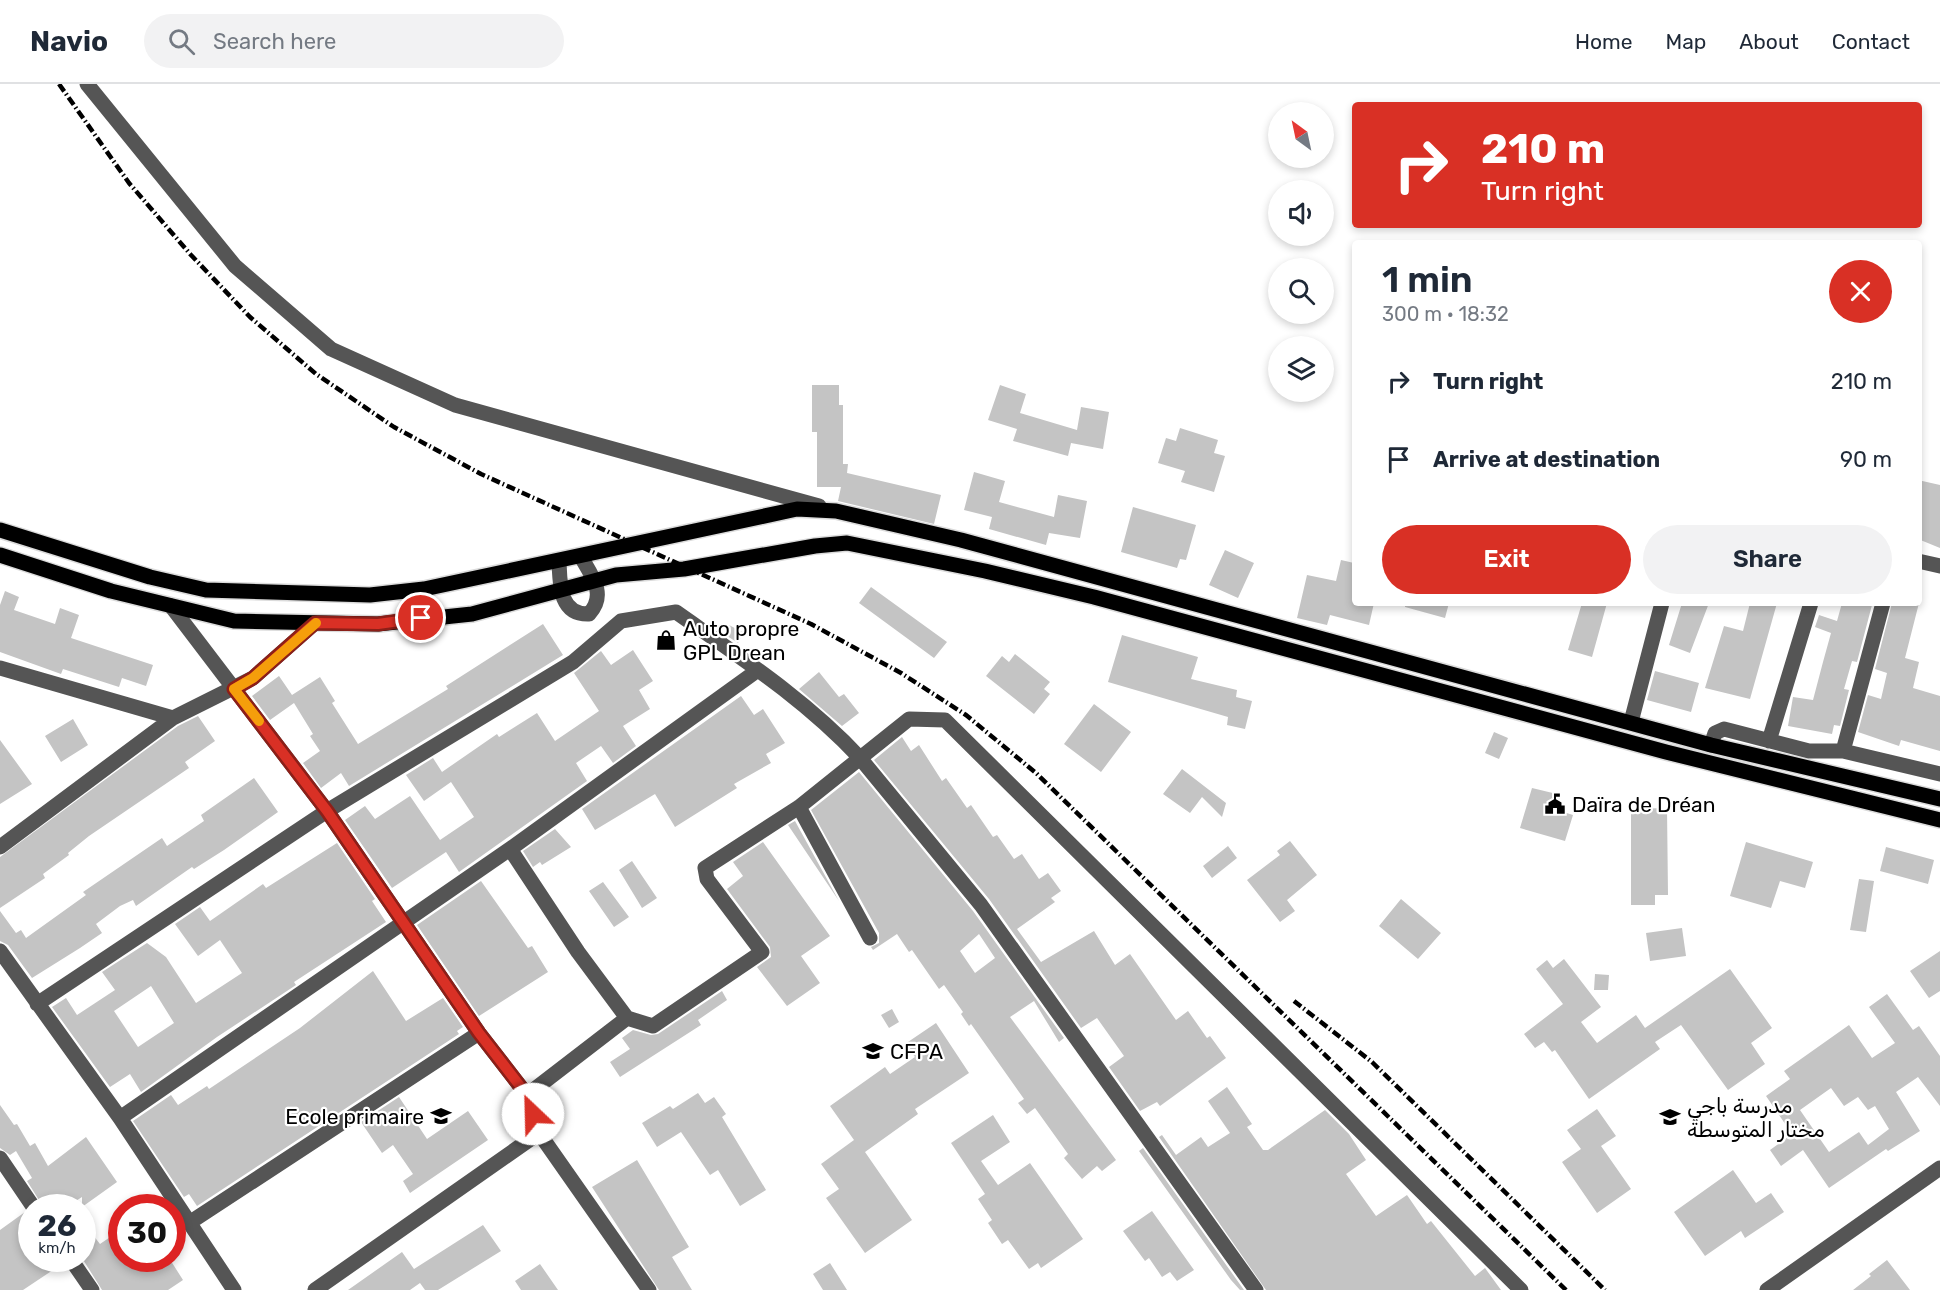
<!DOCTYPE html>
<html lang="en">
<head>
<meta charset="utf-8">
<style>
	:root { --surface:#fff; --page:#f2f2f3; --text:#1f2937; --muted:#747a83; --line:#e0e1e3; --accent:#d93025 }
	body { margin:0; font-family:Rubik,Vazirmatn,sans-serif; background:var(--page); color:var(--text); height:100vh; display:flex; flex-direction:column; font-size:22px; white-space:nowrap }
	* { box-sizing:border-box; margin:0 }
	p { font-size:20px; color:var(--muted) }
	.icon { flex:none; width:33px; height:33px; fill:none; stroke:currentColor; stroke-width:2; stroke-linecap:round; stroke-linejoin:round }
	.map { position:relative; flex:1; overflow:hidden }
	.details { position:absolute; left:1352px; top:156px; width:570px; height:366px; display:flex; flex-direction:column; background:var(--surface); border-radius:6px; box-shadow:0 3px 9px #0003 }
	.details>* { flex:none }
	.guide { position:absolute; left:1352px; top:18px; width:570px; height:126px; border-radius:6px; box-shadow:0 3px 9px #0003; background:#d93025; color:#fff; overflow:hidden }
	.needle { width:39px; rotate:327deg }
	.tools { position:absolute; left:1268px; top:18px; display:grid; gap:12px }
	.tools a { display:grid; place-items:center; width:66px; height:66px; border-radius:50%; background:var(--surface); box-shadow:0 3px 9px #0003; font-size:30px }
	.speed { position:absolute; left:18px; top:1110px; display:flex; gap:12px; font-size:30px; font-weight:700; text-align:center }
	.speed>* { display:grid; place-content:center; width:78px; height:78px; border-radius:50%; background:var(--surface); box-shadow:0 3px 9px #0003; line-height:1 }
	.speed small { font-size:15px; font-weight:400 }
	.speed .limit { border:9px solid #d22; background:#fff; color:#111 }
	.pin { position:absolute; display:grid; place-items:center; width:51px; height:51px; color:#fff; margin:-26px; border:3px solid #fff; border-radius:50%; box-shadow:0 2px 6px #0007 }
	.me { position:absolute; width:66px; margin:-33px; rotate:336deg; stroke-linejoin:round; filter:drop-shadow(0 0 4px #0008) }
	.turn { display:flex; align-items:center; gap:21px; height:126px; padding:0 30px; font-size:27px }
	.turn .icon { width:78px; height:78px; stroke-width:2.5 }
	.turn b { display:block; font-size:42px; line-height:51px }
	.round { display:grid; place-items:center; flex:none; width:63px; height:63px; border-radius:32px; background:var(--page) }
	.head { display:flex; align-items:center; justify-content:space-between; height:102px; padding:0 30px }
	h1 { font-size:36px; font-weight:600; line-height:45px }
	.primary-button { display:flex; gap:12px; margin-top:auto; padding:12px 30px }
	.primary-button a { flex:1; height:69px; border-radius:36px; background:var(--accent); color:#fff; font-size:24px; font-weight:600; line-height:69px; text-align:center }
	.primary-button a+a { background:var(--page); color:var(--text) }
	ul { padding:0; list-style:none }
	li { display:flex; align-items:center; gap:18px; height:78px; padding:0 30px }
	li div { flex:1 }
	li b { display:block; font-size:22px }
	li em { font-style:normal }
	header { display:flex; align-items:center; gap:36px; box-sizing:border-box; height:84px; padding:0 30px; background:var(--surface); border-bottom:2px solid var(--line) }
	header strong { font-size:28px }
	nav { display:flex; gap:33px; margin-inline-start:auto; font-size:21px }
	.search { width:420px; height:54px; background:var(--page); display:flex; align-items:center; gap:15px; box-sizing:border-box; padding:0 21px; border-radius:33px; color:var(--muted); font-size:22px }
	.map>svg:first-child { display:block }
</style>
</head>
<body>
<header>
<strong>Navio</strong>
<div class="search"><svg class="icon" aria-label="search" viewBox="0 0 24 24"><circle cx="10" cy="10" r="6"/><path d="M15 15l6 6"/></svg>Search here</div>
<nav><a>Home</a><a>Map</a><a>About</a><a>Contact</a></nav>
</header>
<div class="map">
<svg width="1940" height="1206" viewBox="0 0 1940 1206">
	<rect width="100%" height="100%" fill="#fff"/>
	<path fill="#c4c4c4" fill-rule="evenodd" d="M812 301H839V321H843V380H848L847 389 941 411 934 440 838 417 841 403H817V348H812Z
		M1000 301 1026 310 1020 329 1077 346 1081 323 1109 328 1103 365 1071 359 1068 372 1013 357 1017 345 988 336Z
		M1180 344 1218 356 1214 369 1225 372 1214 408 1181 398 1185 387 1158 379 1166 354 1176 357Z
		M974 388 1005 397 999 418 1054 433 1058 411 1087 417 1080 454 1049 449 1046 461 989 445 992 433 964 426Z
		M1918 396 1940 401V464L1918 455Z
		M1133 423 1196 441 1186 476 1180 475 1177 484 1121 468Z
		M1225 466 1254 479 1238 514 1209 501Z
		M1341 476 1354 479V519H1374L1369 541 1330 531 1327 541 1297 534 1307 491 1336 497Z
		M871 503 947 558 934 574 859 519Z
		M5 507 19 513 14 526 55 540 60 524 79 531 71 554 153 581 146 602 122 594 119 603 63 585 61 590 0 568V521Z
		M1405 519H1449L1445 534 1405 523Z
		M1582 519H1607L1592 573 1568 566Z
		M1682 519H1709L1690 569 1669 561Z
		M1750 519H1777L1750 615 1705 604 1724 542 1743 547Z
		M1842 519 1872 521 1857 578 1852 577 1844 605 1849 606 1840 642 1834 641 1832 650 1788 642 1793 613 1813 616 1823 578 1831 549 1815 543 1819 531 1837 537Z
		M1892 519H1919L1905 574 1919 578 1913 604 1940 612V667L1901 656 1899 662 1858 648 1868 611 1881 615 1887 589 1875 585Z
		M543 540 563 571 349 702 341 689 321 704 303 679 320 667 310 652 313 650 294 619 270 636 252 612 279 592 292 611 320 593 335 617 332 619 358 660 448 605 446 602Z
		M729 541 744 549 738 559 724 550Z
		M1122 551 1198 573 1191 595 1237 606 1236 613 1252 617 1245 645 1227 641 1228 633 1108 598Z
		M633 566 653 597 639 606 650 625 623 642 636 662 613 679 601 662 576 679 587 697 459 788 446 768 392 804 345 736 365 722 375 735 410 712 440 756 474 733 451 698 424 717 406 691 433 674 442 688 497 650 499 653 537 629 555 657 599 627 574 589 601 567 611 581Z
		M1015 570 1050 598 1044 605 1050 610 1034 630 986 592 1002 572 1009 578Z
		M1655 587 1699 599 1691 628 1647 616Z
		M819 588 839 613 844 610 859 629 842 642 799 605Z
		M741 612 754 631 763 625 785 659 766 670 771 679 734 700 737 704 675 743 655 710 595 746 582 725Z
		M1094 620 1131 648 1101 688 1064 660Z
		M198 632 215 657 185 678 189 684 89 752 68 769 69 771 43 790 45 794 0 824V773L178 642Z
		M73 635 88 661 61 678 45 652Z
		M1494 648 1508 654 1499 675 1485 669Z
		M902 653 911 667 919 661 942 697 946 694 967 724 971 721 993 753 997 751 1014 775 1022 770 1039 795 1048 789 1061 807 1051 814 1055 818 1017 845 1041 878 1094 847 1115 881 1130 870 1176 936 1188 927 1207 954 1210 952 1226 974 1160 1022 1157 1018 1140 1027 1109 983 1124 972 1097 934 1081 944 989 815 874 676Z
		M0 656 32 700 0 720Z
		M1182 685 1226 719 1222 733 1202 713 1190 729 1163 710Z
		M859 688 973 827 1064 954 1059 958 1034 917 1010 933 1116 1076 1102 1087 1097 1082 1082 1095 1064 1074 1068 1070 1035 1024 1027 1030 1018 1019 1024 1015 971 940 969 942 961 930 963 928 944 901 939 905 912 866 909 868 897 850 873 866 871 863 879 859V849L811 726ZM979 850 995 874 975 889 960 867Z
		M254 694 278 728 224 766 194 785 192 783 136 822 133 816 120 822 96 840 102 849 80 864 32 894 8 861 0 857V827L16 849 21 846 26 854 86 811 83 808 162 754 167 762 204 737 201 731Z
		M1532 704 1561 711 1557 726 1573 731 1565 757 1520 744Z
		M1667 724 1668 811H1655V821H1631V725Z
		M795 737 839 817 788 741Z
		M555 745 571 763 542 781 540 778 533 783 523 767Z
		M1290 757 1317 791 1287 816 1295 827 1280 838 1247 796 1280 771 1277 767Z
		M763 758 830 852 801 872 820 899 787 922 757 883 771 873 770 863 727 805 743 792 733 778Z
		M1746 758 1813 778 1805 804 1780 797 1771 824 1730 812Z
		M337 759 375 815 372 817 386 838 294 898 296 901 217 953 141 1008 130 990 110 1003 52 923 66 914 77 931 115 906 102 888 147 859 166 873 196 919 242 889 220 856 198 872 175 840 200 823 210 837 263 800 266 804ZM151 902 174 939 138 963 114 927Z
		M1228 762 1237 774 1212 794 1203 782Z
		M1886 763 1934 776 1928 800 1880 787Z
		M632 777 657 814 642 824 619 786Z
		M1859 795 1874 797 1866 848 1850 846Z
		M481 797 528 864 532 862 548 888 479 932 417 841Z
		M603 798 629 833 614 843 589 807Z
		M1401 815 1441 849 1418 875 1379 842Z
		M1682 844 1686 872 1650 877 1646 849Z
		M1940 867V907L1929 914 1910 887Z
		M1564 875 1601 923 1581 938 1597 959 1636 931 1645 944 1730 885 1772 944 1751 959 1765 980 1728 1006 1681 941 1655 958 1660 965 1589 1015 1555 966 1552 968 1544 958 1535 964 1524 950 1563 920 1536 885 1547 876 1553 884Z
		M373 887 406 937 443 914 463 943 457 947 459 950 197 1122 189 1110 184 1113 133 1037 171 1011 178 1021 207 1002 209 1005 300 944Z
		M1595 890 1609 891 1608 906H1594Z
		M722 907 727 916 698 936 701 941 620 993 610 978 630 965 622 954 633 946 651 951 658 950Z
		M1887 910 1913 946 1919 942 1940 972V1022L1918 993 1896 1008 1920 1047 1888 1067 1886 1065 1829 1104 1803 1066 1781 1082 1770 1066 1792 1050 1766 1012 1790 995 1784 987 1849 941 1872 974 1895 959 1869 923ZM1831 1004 1844 1022 1858 1013 1868 1026 1875 1022 1889 1045 1868 1061 1859 1048 1829 1068 1800 1026Z
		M892 925 899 938 889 944 881 931Z
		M936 939 969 989 915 1025 918 1030 865 1068 912 1136 865 1169 826 1114 839 1105 821 1080 854 1056 830 1022 885 983 890 990 915 973 905 960Z
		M1227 1003 1252 1040 1247 1043 1263 1066H1268L1325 1026 1349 1050 1366 1076 1346 1090 1376 1132 1407 1111 1427 1140 1431 1137 1475 1192 1485 1184 1501 1206H1266L1159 1053 1162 1051 1176 1071 1201 1053 1208 1063 1230 1049 1208 1017Z
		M698 1009 705 1019 714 1013 726 1030 722 1033 766 1106 740 1122 718 1086 710 1091 681 1048 657 1063 642 1039 670 1022 673 1025Z
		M399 1013 427 1055 468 1027 488 1056 410 1109 403 1097 413 1090 393 1061 382 1069 361 1038Z
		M0 1021 14 1041 17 1040 30 1062 35 1059 48 1082 86 1053 117 1098 82 1123V1113L65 1124H44L27 1097 32 1094 16 1067 10 1071 0 1064Z
		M1597 1025 1616 1052 1601 1062 1631 1105 1597 1129 1562 1078 1581 1065 1567 1046Z
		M993 1031 1010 1058 981 1077 998 1101 1030 1079 1083 1155 1041 1184 1038 1179 1029 1185 1008 1156 1002 1160 988 1139 992 1136 978 1115 985 1110 951 1059Z
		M1143 1064 1244 1206H1240L1231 1196 1139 1067Z
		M637 1076 689 1163 672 1173 692 1206H659L592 1103Z
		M1733 1086 1756 1119 1771 1109 1784 1128 1745 1154 1741 1147 1705 1172 1674 1128Z
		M1152 1127 1194 1186 1177 1197 1170 1188 1162 1193 1149 1174 1145 1177 1123 1147Z
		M25 1128 32 1133V1174H60L62 1180 23 1206H0V1146Z
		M82 1137 100 1160 122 1145V1174H169L183 1196 168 1206H102L82 1174Z
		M483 1141 501 1167 438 1206H425L420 1199 410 1206H348L402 1168 414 1185Z
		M1887 1176 1910 1206H1853L1871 1192 1869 1190Z
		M830 1179 847 1206H823L813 1190Z
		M540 1180 558 1206H521L515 1197Z"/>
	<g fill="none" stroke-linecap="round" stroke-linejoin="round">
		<g stroke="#dbdbdb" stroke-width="18">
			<path id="major" d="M0 446 150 493 206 506 370 511 424 505 797 425 836 427 961 456 1711 661 1940 715
				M0 471 111 507 234 537 378 540 472 530 616 491 684 485 815 462 847 459 985 487 1094 513 1666 668 1940 736"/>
		</g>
		<path stroke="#555" stroke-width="15" d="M87 0 235 182 331 265 455 321 819 422
			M559 477C560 500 559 531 589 530 607 511 592 492 581 473
			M1918 477 1940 482
			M171 522 327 727 479 949 527 1011 539 1049 649 1206
			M0 584 173 634
			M1631 638 1662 519
			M1769 657 1811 519
			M1711 661 1715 649 1724 645 1809 667H1843L1940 690
			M1843 667 1883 519
			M799 723 870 854
			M0 763 173 634 253 594 315 539
			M510 765 578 868 627 934 527 1011
			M0 867 120 1034 234 1206
			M37 920 327 727 573 578 621 537 676 528C740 573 806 616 860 674L981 821 1256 1206
			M627 934 653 942 762 868 707 795 705 784 799 723 909 635 945 636 1521 1206
			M120 1034 510 765 758 586
			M0 1074 34 1124
			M189 1139 479 949
			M70 1174 92 1206
			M315 1206 539 1049
			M1767 1206 1940 1084"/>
		<use href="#major" stroke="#000" stroke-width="15"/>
		<path stroke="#000" stroke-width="4.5" stroke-dasharray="9 3 1.5 3" stroke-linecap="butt" d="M59 0 129 99 191 171 250 233 316 290 394 343 481 390 811 540 901 589 966 631 1036 689 1566 1206
			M1294 917 1372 978 1605 1206"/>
	</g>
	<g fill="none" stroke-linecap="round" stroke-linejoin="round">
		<g stroke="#8d1f18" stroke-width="15">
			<path id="route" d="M421 534 378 540 315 539 253 594 234 605 327 727 479 949 527 1011 533 1030"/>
		</g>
		<use href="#route" stroke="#d93025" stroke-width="10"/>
		<path stroke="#f59e0b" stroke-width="10" d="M259 637 234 605 253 594 316 539"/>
	</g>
	<defs>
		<g id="shop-bare" transform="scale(1.62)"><path d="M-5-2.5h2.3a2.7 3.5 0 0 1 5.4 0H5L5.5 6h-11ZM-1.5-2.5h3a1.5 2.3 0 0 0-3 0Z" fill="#000" stroke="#fff" stroke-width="2.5" paint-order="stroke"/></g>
		<g id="civic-bare" transform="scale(1.62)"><path d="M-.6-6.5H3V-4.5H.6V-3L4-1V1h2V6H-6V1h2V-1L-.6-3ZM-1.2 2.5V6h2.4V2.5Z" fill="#000" stroke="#fff" stroke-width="2.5" paint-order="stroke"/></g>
		<g id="university-bare" transform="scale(1.62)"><path d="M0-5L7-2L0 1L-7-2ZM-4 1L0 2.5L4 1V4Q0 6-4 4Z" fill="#000" stroke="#fff" stroke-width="2.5" paint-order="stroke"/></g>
		<g id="school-bare" transform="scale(1.62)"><path d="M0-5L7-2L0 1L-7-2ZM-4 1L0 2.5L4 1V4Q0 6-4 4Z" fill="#000" stroke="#fff" stroke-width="2.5" paint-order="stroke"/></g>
	</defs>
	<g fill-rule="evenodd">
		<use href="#shop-bare" x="666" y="556"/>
		<use href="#civic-bare" x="1555" y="720"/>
		<use href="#university-bare" x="873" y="967"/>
		<use href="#school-bare" x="441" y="1032"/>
		<use href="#school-bare" x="1670" y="1033"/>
	</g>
	<g text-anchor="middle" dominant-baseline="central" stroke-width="4.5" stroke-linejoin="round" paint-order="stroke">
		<g font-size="21" fill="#000" stroke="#fff" text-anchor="start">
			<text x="683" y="544">Auto propre<tspan x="683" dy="24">GPL Drean</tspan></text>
			<text x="1572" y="720">Daïra de Dréan</text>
			<text x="890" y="967">CFPA</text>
			<text x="1687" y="1021">مدرسة باجي<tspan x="1687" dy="24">مختار المتوسطة</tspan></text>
			<text x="424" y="1032" text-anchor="end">Ecole primaire</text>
		</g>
	</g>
</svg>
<div class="tools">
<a><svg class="needle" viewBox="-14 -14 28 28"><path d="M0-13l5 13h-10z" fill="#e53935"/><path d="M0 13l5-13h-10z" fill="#747a83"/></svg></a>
<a><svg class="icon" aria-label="sound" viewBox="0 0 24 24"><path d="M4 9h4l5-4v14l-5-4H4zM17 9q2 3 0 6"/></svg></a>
<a><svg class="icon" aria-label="search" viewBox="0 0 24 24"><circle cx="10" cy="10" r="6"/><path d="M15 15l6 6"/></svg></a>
<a><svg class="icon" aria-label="layers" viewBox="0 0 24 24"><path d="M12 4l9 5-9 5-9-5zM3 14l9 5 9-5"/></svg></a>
</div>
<div class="speed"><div>26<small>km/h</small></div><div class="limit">30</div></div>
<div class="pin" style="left:421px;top:534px;background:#d93025"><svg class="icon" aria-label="arrive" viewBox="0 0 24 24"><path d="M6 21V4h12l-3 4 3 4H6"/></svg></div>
<svg class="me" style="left:533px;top:1030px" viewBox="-20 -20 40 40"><circle r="19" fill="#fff"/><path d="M0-13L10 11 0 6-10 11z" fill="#d93025"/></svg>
<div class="guide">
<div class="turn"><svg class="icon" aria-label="right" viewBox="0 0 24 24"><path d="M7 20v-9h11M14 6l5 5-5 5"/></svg><div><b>210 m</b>Turn right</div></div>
</div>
<section class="details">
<div class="head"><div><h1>1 min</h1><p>300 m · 18:32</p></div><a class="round" style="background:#d93025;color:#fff"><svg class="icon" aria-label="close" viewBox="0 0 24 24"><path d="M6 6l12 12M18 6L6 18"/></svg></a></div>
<ul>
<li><svg class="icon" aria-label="right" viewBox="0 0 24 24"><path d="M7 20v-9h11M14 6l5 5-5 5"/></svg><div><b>Turn right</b></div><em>210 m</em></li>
<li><svg class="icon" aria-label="arrive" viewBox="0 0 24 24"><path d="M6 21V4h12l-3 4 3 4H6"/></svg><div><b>Arrive at destination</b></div><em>90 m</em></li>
</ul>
<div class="primary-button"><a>Exit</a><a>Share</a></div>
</section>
</div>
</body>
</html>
